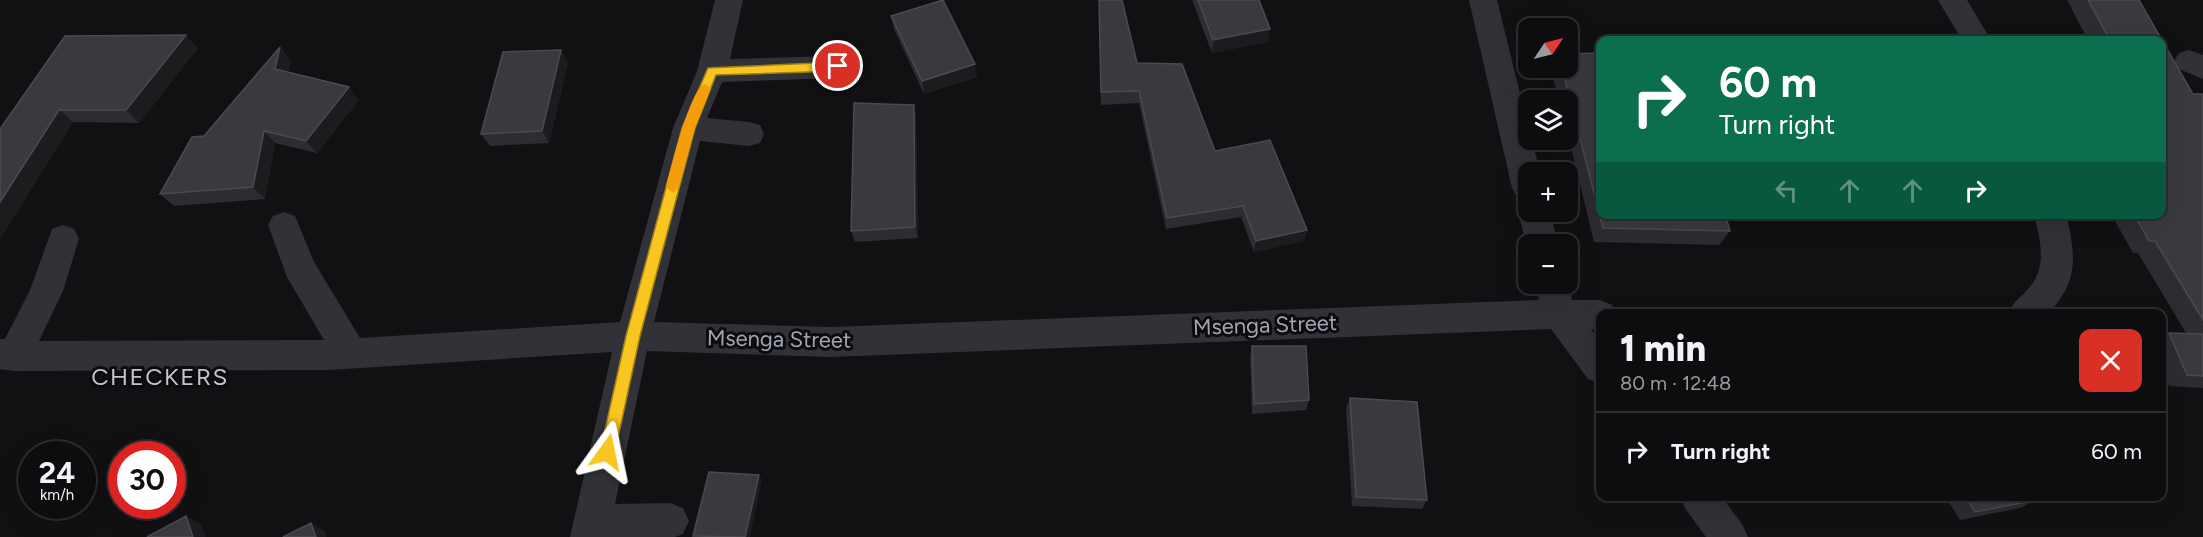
<!DOCTYPE html>
<html lang="en">
<head>
<meta charset="utf-8">
<style>
	:root { --surface:#0d0c0e; --page:#1b1a1c; --text:#f1f3f6; --muted:#9a9b9e; --line:#2d2c2e }
	body { margin:0; font-family:Figtree,sans-serif; background:var(--page); color:var(--text); height:100vh; display:flex; flex-direction:column; font-size:22px; white-space:nowrap }
	* { box-sizing:border-box; margin:0 }
	p { font-size:20px; color:var(--muted) }
	.icon { flex:none; width:33px; height:33px; fill:none; stroke:currentColor; stroke-width:2; stroke-linecap:round; stroke-linejoin:round }
	.map { position:relative; flex:1; overflow:hidden }
	.drawer { position:absolute; left:1596px; top:309px; width:570px; height:192px; display:flex; flex-direction:column; background:var(--surface); border-radius:12px; box-shadow:0 6px 24px #0002,0 0 0 2px var(--line) }
	.drawer>* { flex:none }
	.hud { position:absolute; left:1596px; top:36px; width:570px; height:183px; border-radius:12px; box-shadow:0 6px 24px #0002,0 0 0 2px var(--line); background:#0b6e4f; color:#fff; overflow:hidden }
	.needle { width:39px; rotate:55deg }
	.fabs { position:absolute; left:1518px; top:18px; display:grid; gap:12px }
	.fabs a { display:grid; place-items:center; width:60px; height:60px; border-radius:12px; background:var(--surface); box-shadow:0 6px 24px #0002,0 0 0 2px var(--line); font-size:30px }
	.speed { position:absolute; left:18px; top:441px; display:flex; gap:12px; font-size:30px; font-weight:700; text-align:center }
	.speed>* { display:grid; place-content:center; width:78px; height:78px; border-radius:50%; background:var(--surface); box-shadow:0 6px 24px #0002,0 0 0 2px var(--line); line-height:1 }
	.speed small { font-size:15px; font-weight:400 }
	.speed .limit { border:9px solid #d22; background:#fff; color:#111 }
	.pin { position:absolute; display:grid; place-items:center; width:51px; height:51px; color:#fff; margin:-26px; border:3px solid #fff; border-radius:50%; box-shadow:0 2px 6px #0007 }
	.me { position:absolute; width:66px; margin:-33px; rotate:12deg; stroke-linejoin:round; filter:drop-shadow(0 0 4px #0008) }
	.turn { display:flex; align-items:center; gap:21px; height:126px; padding:0 24px; font-size:27px }
	.turn .icon { width:78px; height:78px; stroke-width:2.5 }
	.turn b { display:block; font-size:42px; line-height:51px }
	.lanes { display:flex; align-items:center; height:57px; padding:0 24px; background:#0003; justify-content:center; gap:30px; direction:ltr }
	.lanes .off { opacity:.35 }
	.round { display:grid; place-items:center; flex:none; width:63px; height:63px; border-radius:12px; background:var(--page) }
	.overview { display:flex; align-items:center; justify-content:space-between; height:102px; padding:0 24px }
	h1 { font-size:36px; font-weight:800; line-height:45px }
	ul { padding:0; list-style:none }
	li { display:flex; align-items:center; gap:18px; height:78px; padding:0 24px; border-top:2px solid var(--line) }
	li div { flex:1 }
	li b { display:block; font-size:22px }
	li em { font-style:normal }
	.map>svg:first-child { display:block }
</style>
</head>
<body>
<div class="map">
<svg width="2203" height="537" viewBox="0 0 2203 537">
	<rect width="100%" height="100%" fill="#111012"/>
	<g fill="none" stroke-linecap="round" stroke-linejoin="round">
		<path fill="#313237" fill-rule="evenodd" d="M715 0H743L730 59 838 56 848 59 853 67 848 75 838 78 722 82 707 118 749 122 760 125 764 134 760 143 749 146 700 141 654 322 831 327 1539 300 1536 284H1568V282L1572 300H1600L1612 305 1616 314H1600V330L1591 329 1600 342V383L1588 379 1551 329 831 357 647 351 615 504 670 503 683 508 689 521 683 534 675 537H570L612 352 329 370 14 371 0 369V339H5L30 290 52 229 63 225 74 229 79 239 63 291 39 341 324 340 287 277 268 225 273 216 284 212 295 216 314 262 360 338 620 322 673 128 697 71Z
			M1469 0H1497L1528 126V140H1532L1540 172H1528V201L1517 197 1512 188Z
			M1938 0H1967L1991 40H1962Z
			M2189 50 2203 55V79L2179 69 2174 61 2179 53Z
			M1528 201V212H1550L1558 244H1528V250L1518 212 1523 203Z
			M2034 214H2066C2076 256 2079 281 2048 314H2007C2013 302 2021 297 2029 288 2048 266 2040 240 2034 214Z
			M1680 496H1721L1742 524 1748 537H1706L1685 508Z"/>
	</g>
	<path fill="#2d2c30" d="M1099 0 1137 63 1215 151 1307 230 1304 241 1254 252 1241 217 1166 229 1139 103 1101 105Z
		M1192 0H1259L1268 42 1212 53Z
		M2067 0H2139L2193 94H2203V388L2169 386 2162 368V338L2169 333H2186L2138 253H2133L2111 214H2162V40H2088Z
		M891 16 977 77 924 94 894 29Z
		M65 36 198 48 139 123 73 122 0 239Z
		M561 50 568 63 549 143 490 146 481 134Z
		M291 60 288 72 359 100 317 153 275 143 265 199 174 206 160 194 204 136Z
		M1552 68H1568L1600 214 1730 231 1719 245 1594 242 1568 135V100H1559L1551 70Z
		M914 105 916 117 918 238 855 242 851 231Z
		M1252 346 1309 400 1306 410 1252 414 1250 357Z
		M1350 398 1427 500 1422 509 1352 506 1346 408Z
		M1945 496H2034L2036 500 2020 508 1960 520Z"/>
	<path fill="#1c1b1e" d="M1270 29 1268 42 1212 53 1213 40Z
		M186 35 198 48 139 123 126 110Z
		M280 47 291 60 286 82 275 69Z
		M561 50 568 63 549 143 542 131Z
		M975 64 977 77 924 94 922 81Z
		M349 87 359 100 317 153 306 141Z
		M914 105 916 117 918 238 915 227Z
		M59 110 73 122 0 239V202Z
		M264 131 275 143 265 199 253 187Z
		M1307 230 1304 241 1254 252 1256 241Z
		M759 475 762 480 750 537H745Z
		M186 516 201 524 206 537H193Z
		M311 523 325 531 327 537H316Z"/>
	<path fill="#39393e" stroke="#4a4a50" stroke-width="1.5" d="M943 0 975 64 922 81 891 16Z
		M1099 0H1122L1137 63 1182 64 1215 151 1270 140 1307 230 1256 241 1243 206 1167 218 1139 91 1101 92Z
		M1198 0H1259L1270 29 1213 40Z
		M2088 0H2139L2193 94H2203V320L2155 241H2149L2134 214H2162V40H2110Z
		M186 35 126 110H59L0 202V129L65 36Z
		M280 47 275 69 349 87 306 141 264 131 253 187 160 194 192 137 204 136Z
		M561 50 542 131 481 134 503 52Z
		M1600 53V214H1725L1730 231 1603 228 1562 68H1568V54Z
		M854 103 914 105 915 227 851 231Z
		M2169 333 2203 334V376L2187 375Z
		M1252 346H1306L1309 400 1254 404Z
		M1350 398 1417 402 1427 500 1356 497Z
		M709 472 759 475 745 537 693 536Z
		M1965 496H2034L2036 500 1975 512Z
		M186 516 193 537H147Z
		M311 523 316 537H283Z"/>
	<path fill="#f9c521" stroke="#a28015" stroke-width="1.5" d="M838 62 844 66 838 71 716 75 695 128 640 336 615 452 612 457 607 459 602 457 600 452 626 336 682 128 708 68Z"/>
	<path fill="#f59e0b" d="M705 84 711 88 695 128 679 187 673 193 666 187C671 170 690 88 705 84Z"/>
	<g text-anchor="middle" dominant-baseline="central" stroke-width="6" stroke-linejoin="round" paint-order="stroke">
		<g font-size="22" fill="#a1a5b3" stroke="#0c0b0d">
			<text transform="translate(1265 325) rotate(-2)">Msenga Street</text>
			<text transform="translate(779 339) rotate(1)">Msenga Street</text>
		</g>
		<g font-size="24" letter-spacing="1.5" fill="#c2c4cf" stroke="#0c0b0d">
			<text x="160" y="376">CHECKERS</text>
		</g>
	</g>
</svg>
<div class="fabs">
<a><svg class="needle" viewBox="-14 -14 28 28"><path d="M0-13l5 13h-10z" fill="#e53935"/><path d="M0 13l5-13h-10z" fill="#9a9b9e"/></svg></a>
<a><svg class="icon" aria-label="layers" viewBox="0 0 24 24"><path d="M12 4l9 5-9 5-9-5zM3 14l9 5 9-5"/></svg></a>
<a>+</a>
<a>−</a>
</div>
<div class="speed"><div>24<small>km/h</small></div><div class="limit">30</div></div>
<div class="pin" style="left:838px;top:66px;background:#d93025"><svg class="icon" aria-label="arrive" viewBox="0 0 24 24"><path d="M6 21V4h12l-3 4 3 4H6"/></svg></div>
<svg class="me" style="left:607px;top:452px" viewBox="-20 -20 40 40"><path d="M0-17L14 15 0 8-14 15z" fill="#f9c521" stroke="#fff" stroke-width="4"/></svg>
<div class="hud">
<div class="turn"><svg class="icon" aria-label="right" viewBox="0 0 24 24"><path d="M7 20v-9h11M14 6l5 5-5 5"/></svg><div><b>60 m</b>Turn right</div></div>
<div class="lanes"><svg class="icon off" aria-label="left" viewBox="0 0 24 24"><path d="M17 20v-9H6M10 6l-5 5 5 5"/></svg><svg class="icon off" aria-label="ahead" viewBox="0 0 24 24"><path d="M12 20V5M6 11l6-6 6 6"/></svg><svg class="icon off" aria-label="ahead" viewBox="0 0 24 24"><path d="M12 20V5M6 11l6-6 6 6"/></svg><svg class="icon" aria-label="right" viewBox="0 0 24 24"><path d="M7 20v-9h11M14 6l5 5-5 5"/></svg></div>
</div>
<section class="drawer">
<div class="overview"><div><h1>1 min</h1><p>80 m · 12:48</p></div><a class="round" style="background:#d93025;color:#fff"><svg class="icon" aria-label="close" viewBox="0 0 24 24"><path d="M6 6l12 12M18 6L6 18"/></svg></a></div>
<ul>
<li><svg class="icon" aria-label="right" viewBox="0 0 24 24"><path d="M7 20v-9h11M14 6l5 5-5 5"/></svg><div><b>Turn right</b></div><em>60 m</em></li>
</ul>
</section>
</div>
</body>
</html>
